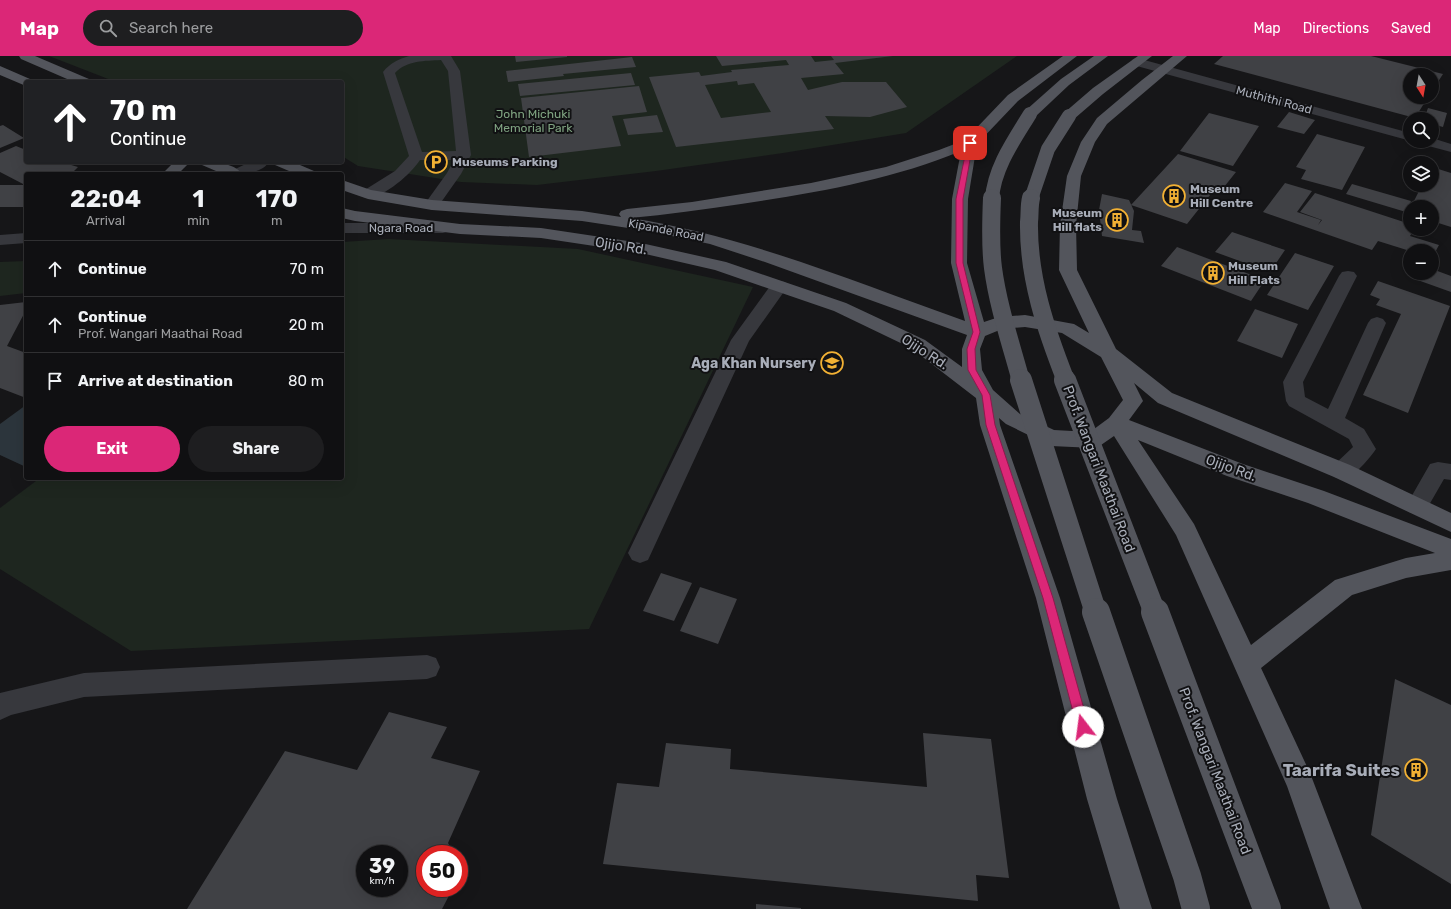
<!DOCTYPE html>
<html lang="en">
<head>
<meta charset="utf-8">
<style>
	:root { --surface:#101012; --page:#1e1e20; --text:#f1f3f6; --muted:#9c9d9f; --line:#303032; --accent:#db2777 }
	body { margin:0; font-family:Rubik,sans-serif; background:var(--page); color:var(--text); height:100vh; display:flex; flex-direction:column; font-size:15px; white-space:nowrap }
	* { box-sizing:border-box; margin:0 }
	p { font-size:13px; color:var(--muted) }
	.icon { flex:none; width:22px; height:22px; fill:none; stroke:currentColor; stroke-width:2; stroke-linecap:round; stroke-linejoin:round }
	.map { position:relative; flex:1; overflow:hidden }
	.drawer { position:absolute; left:24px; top:116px; width:320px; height:308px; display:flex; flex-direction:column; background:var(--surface); border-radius:4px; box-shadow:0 4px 16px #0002,0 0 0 1px var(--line) }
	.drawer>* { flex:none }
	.top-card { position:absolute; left:24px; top:24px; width:320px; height:84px; border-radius:4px; box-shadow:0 4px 16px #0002,0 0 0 1px var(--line); background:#202124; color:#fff; overflow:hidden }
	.needle { width:26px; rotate:169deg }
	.buttons { position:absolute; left:1403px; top:12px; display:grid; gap:8px }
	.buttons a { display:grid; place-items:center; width:36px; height:36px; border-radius:50%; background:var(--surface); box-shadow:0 4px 16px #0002,0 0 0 1px var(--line); font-size:20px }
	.speed { position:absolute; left:356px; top:789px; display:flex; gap:8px; font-size:20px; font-weight:700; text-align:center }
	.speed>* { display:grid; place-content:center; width:52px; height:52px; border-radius:50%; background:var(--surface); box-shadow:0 4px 16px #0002,0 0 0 1px var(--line); line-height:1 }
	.speed small { font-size:10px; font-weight:400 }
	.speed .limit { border:6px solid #d22; background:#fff; color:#111 }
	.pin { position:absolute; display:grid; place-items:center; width:34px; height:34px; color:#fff; margin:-17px; border-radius:8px; box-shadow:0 2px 6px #0006 }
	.me { position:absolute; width:44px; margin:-22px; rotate:345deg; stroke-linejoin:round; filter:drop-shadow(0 0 3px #0008) }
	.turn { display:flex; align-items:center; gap:14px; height:84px; padding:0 20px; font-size:18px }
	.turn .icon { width:52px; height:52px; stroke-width:2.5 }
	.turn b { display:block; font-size:28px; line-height:34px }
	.eta { display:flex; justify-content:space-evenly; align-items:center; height:68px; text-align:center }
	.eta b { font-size:24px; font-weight:700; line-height:28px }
	.primary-button { display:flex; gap:8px; margin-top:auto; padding:8px 20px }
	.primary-button a { flex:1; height:46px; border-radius:24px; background:var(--accent); color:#fff; font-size:16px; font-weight:700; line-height:46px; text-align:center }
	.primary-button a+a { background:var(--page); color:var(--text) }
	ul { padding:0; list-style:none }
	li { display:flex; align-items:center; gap:12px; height:56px; padding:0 20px; border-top:1px solid var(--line) }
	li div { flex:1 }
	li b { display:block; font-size:15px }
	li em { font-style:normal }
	header { display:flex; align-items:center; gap:24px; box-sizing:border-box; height:56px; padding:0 20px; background:var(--accent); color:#fff }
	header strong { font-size:19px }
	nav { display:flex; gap:22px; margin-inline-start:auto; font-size:14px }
	.search { width:280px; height:36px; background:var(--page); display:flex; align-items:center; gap:10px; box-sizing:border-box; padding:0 14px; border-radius:22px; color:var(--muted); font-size:15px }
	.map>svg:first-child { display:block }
</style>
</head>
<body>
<header>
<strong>Map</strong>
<div class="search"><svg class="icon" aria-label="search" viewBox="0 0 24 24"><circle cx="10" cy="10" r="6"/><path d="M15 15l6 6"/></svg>Search here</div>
<nav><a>Map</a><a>Directions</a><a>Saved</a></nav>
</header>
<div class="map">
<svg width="1451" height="853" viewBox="0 0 1451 853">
	<rect width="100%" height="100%" fill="#161618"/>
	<path fill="#1e261f" d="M49 0H1017L906 77 783 97 656 115 537 129 461 126 358 110 342 100V26H116Z
		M389 183 578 193 753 231 589 573 131 595 0 513V452L40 422H342V186Z
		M26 205V237L0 240V206Z"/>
	<path fill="#2c353c" d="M26 349V411L0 399V368Z"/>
	<path fill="#404145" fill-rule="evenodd" d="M515 0H567V1L516 6Z
		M716 0H811L815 6 834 4 831 0H893L835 7 844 18 801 22 808 34 842 26H886L907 51 870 61 825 60 834 73 676 91 649 21 699 16 701 20 732 16 731 14 789 9 786 4 722 10ZM737 25 738 29 754 27 771 56 721 62 705 29Z
		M1223 0H1371L1443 18 1432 35V19H1410V41H1428L1415 62 1214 8Z
		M632 1 636 11 563 18 564 20 508 26 506 15Z
		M631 17 635 29 520 40 518 28Z
		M639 30 647 56 612 60 621 90 529 101 521 42Z
		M1428 52 1447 57 1443 71 1432 68V63H1424Z
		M1289 56 1315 64 1304 78 1277 71Z
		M1209 57 1259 70 1233 110 1180 95Z
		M657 59 663 76 628 79 623 63Z
		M3 69 24 82 0 92V70Z
		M1317 78 1365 91 1342 134 1301 123 1306 114 1296 111Z
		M16 90 26 94V106H61L78 111 71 118H26V151H0V129H25L0 116V97Z
		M1178 98 1236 116 1224 131 1218 129 1187 168 1131 149Z
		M1432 111 1451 117V171L1432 165V151H1411L1422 129H1432Z
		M1285 127 1312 135 1297 156 1321 164 1318 169 1322 164 1300 156 1315 137 1410 168V173H1414L1410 180 1439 189 1432 202V195H1410L1378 185 1372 194 1263 156Z
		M1352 128 1411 145 1406 156 1346 138Z
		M1102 138 1129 144 1134 155 1132 174 1141 175 1144 187 1102 180 1099 154Z
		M1232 176 1285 194 1270 216 1215 196Z
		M1177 191 1265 224 1251 245 1161 210Z
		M1295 197 1334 210 1308 254 1267 239Z
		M1432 213 1451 220V236L1412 222 1416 217H1432Z
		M1378 225 1450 250 1408 357 1363 339 1401 258 1376 249 1380 243 1370 239Z
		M26 246V254L7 290 26 297V342L0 332V249Z
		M1255 253 1298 268 1282 302 1237 285Z
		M661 517 692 527 674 565 643 555Z
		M700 531 737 543 718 588 680 575Z
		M1395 623 1451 649V828L1371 779Z
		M389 656 447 671 431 702 480 715 448 787 454 798H425V832H453L442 853H187L285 695 357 714ZM365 798H399V832H365Z
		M923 677 991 683 1009 822 976 819 978 845 603 808 617 727 659 731 666 687 731 693 730 713 927 731Z
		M756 848 801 852V853H756Z"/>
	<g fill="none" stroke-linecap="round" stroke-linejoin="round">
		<path fill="#37383d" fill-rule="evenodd" d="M409 0H451L460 15 471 99 461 118 437 152 432 154 427 152 424 149 447 117 454 104H420C411 118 380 146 363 141L360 138 363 135 395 115 409 100 383 16C390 7 399 3 409 0ZM441 4 448 15 456 95 422 96 395 17C407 4 425 5 441 4Z
			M1137 2 1410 77 1411 85 1133 9 1131 6 1133 3Z
			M1432 82 1451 88V96L1421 88 1419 85H1432Z
			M250 106H269C261 118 242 118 229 118L231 115Z
			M342 167H443L449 169 451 172 449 175 443 177H342Z
			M26 177V187L0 189V179Z
			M1348 215 1354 216 1357 220 1303 326 1305 341 1328 353 1368 267 1371 263 1377 261 1383 263 1386 267 1345 362 1364 373 1376 393C1371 401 1357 416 1350 421 1344 424 1340 422 1334 421L1331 415 1334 409 1353 391 1349 383 1289 350 1286 345 1283 326 1339 220 1342 216Z
			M779 225 785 226 788 230 749 285 648 504 640 507 632 504 628 497 731 284 773 226Z
			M1438 406 1451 408V424L1444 423 1425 456 1417 459 1409 456 1406 450 1430 408Z
			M427 599 436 602 440 611 436 620 427 623 84 641 11 659 0 664V637L84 617Z"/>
		<path fill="#53555c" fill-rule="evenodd" d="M19 0H35L89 23 91 26H74L21 3Z
			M1063 0H1077L1018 45 977 88 968 143 967 207 984 266 999 261 1025 259 1074 268 1089 277 1059 214 1060 169 1067 120 1081 86 1097 62 1142 24 1173 0H1187L1107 68 1095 86 1081 120 1076 169 1077 214 1116 293 1172 337 1350 409 1451 457V476L1334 421 1158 347 1134 327 1143 345 1129 364 1243 408 1324 435 1451 483V514L1406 522 1352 539 1261 612 1310 717 1362 853H1330L1287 730 1176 479 1114 380 1101 389 1094 392 1051 390 1006 368 999 362 1000 369 1060 542 1117 743 1152 853H1120L1087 743 1036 542 980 369 976 342 911 292 834 255 715 214 641 197 541 182 460 178 355 165 342 162V152L355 155 460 168 541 172 641 187 726 206 846 247 925 284 962 311V293L967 279 765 206 710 188 648 175 582 165 432 154 368 143 342 134V124L371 134 432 144 582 155 621 161 619 158 621 155 627 153 692 146 811 127 886 111 939 94 965 84 1008 39ZM961 95 952 143 951 207 965 265C855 226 746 180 630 162 667 159 704 153 741 148 815 137 891 124 961 95ZM1025 271 1062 277 1101 301 1123 344 1109 362 1090 376 1054 374 1020 358 993 334 982 314 980 293 985 280 1002 273ZM1138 384 1227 420 1308 447 1435 497 1406 502 1335 524 1251 589 1194 468Z
			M1094 0H1108L1069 29 1035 61H1025L1023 58 1025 55 1061 23Z
			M1138 0H1152L1103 38 1074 63H1064L1062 60 1064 57 1093 32Z
			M0 10 30 23 32 26H26V30L0 19Z
			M174 106H190L178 118H162Z
			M200 106C212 106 234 106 242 118H223L202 109Z
			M273 106H293L314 115 316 118H296L275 109Z"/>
		<path stroke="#53555c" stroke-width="14" d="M992 143C994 112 1014 84 1030 58
			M1031 143 1048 93 1069 60"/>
		<path stroke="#53555c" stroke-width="18" d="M992 142C991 165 990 189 993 212 998 250 1011 288 1021 325
			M1031 142C1029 150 1030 158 1029 166 1028 222 1046 274 1066 325"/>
		<path stroke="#53555c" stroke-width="22" d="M1021 324 1096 557
			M1065 324 1155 557"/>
		<path stroke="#53555c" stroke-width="28" d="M1096 556 1187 820 1196 853
			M1155 556 1267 853"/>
	</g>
	<path fill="#db2777" stroke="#8e194d" d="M968 85 973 87 963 143V207L980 276 975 293 976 314 990 339 995 369 1053 542 1089 671 1087 675 1083 677 1079 675 1077 671 1043 542 986 369 982 339 968 314 967 293 973 276 956 207V143Z"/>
	<defs>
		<g id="parking-ring" transform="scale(1.15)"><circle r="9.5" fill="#111113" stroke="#f2b134" stroke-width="1.5"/><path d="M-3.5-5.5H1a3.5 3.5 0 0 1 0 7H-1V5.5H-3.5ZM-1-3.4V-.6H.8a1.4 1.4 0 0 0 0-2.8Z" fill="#f2b134"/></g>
		<g id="building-ring" transform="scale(1.15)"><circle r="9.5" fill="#111113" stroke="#f2b134" stroke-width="1.5"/><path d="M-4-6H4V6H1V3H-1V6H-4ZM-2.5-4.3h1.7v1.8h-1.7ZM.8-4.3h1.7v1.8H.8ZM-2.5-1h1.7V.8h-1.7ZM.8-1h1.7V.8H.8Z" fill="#f2b134"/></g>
		<g id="school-ring" transform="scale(1.15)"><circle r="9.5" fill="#111113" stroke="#f2b134" stroke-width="1.5"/><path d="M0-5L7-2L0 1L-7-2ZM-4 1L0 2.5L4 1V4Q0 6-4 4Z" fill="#f2b134"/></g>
	</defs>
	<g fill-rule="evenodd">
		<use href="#parking-ring" x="436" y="106"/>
		<use href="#building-ring" x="1174" y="140"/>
		<use href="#building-ring" x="1117" y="164"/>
		<use href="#building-ring" x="1213" y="217"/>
		<use href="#school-ring" x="832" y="307"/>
		<use href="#building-ring" x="1416" y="714"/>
	</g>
	<g text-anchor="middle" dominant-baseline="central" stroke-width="4" stroke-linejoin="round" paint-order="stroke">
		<g font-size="12" fill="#a8adb8" stroke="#111113">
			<text transform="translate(1274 44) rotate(15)">Muthithi Road</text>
			<text x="401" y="172">Ngara Road</text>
			<text transform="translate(666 174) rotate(11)">Kipande Road</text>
		</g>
		<g font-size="12" fill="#7fa381" stroke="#111113">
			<text x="533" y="58">John Michuki<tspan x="533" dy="14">Memorial Park</tspan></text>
		</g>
		<g font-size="12" font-weight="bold" fill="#a8adb8" stroke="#111113" text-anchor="start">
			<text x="452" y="106">Museums Parking</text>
			<text x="1190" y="133">Museum<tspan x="1190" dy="14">Hill Centre</tspan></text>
			<text x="1102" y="157" text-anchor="end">Museum<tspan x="1102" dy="14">Hill flats</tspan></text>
			<text x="1228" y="210">Museum<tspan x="1228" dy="14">Hill Flats</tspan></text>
		</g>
		<g font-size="14" fill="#a8adb8" stroke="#111113">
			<text transform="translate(621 190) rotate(9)">Ojijo Rd.</text>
			<text transform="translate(925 296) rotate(33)">Ojijo Rd.</text>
			<text transform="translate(1231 412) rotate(20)">Ojijo Rd.</text>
			<text transform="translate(1099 413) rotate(69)">Prof. Wangari Maathai Road</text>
			<text transform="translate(1215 715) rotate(69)">Prof. Wangari Maathai Road</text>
		</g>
		<g font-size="14" font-weight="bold" fill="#a8adb8" stroke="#111113" text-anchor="end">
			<text x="816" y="307">Aga Khan Nursery</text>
		</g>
		<g font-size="17" font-weight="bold" fill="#a8adb8" stroke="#111113" text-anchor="end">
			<text x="1400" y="714">Taarifa Suites</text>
		</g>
	</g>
</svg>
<div class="buttons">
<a><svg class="needle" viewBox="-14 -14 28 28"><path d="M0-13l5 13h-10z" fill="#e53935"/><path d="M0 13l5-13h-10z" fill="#9c9d9f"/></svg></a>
<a><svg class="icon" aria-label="search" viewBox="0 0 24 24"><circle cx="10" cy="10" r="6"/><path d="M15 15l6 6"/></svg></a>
<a><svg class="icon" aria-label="layers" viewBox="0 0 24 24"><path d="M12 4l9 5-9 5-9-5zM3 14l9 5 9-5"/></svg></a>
<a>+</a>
<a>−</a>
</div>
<div class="speed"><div>39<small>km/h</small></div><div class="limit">50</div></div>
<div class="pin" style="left:970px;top:87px;background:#d93025"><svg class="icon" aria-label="arrive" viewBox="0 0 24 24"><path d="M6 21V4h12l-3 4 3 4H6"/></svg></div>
<svg class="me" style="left:1083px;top:671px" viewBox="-20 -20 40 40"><circle r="19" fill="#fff"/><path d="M0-13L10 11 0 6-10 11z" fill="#db2777"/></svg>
<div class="top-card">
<div class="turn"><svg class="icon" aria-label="ahead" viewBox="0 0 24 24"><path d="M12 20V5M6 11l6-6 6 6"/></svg><div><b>70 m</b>Continue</div></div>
</div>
<section class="drawer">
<div class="eta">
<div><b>22:04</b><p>Arrival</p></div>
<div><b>1</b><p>min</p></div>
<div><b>170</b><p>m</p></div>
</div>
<ul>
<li><svg class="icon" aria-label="ahead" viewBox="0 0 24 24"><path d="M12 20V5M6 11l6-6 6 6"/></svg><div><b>Continue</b></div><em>70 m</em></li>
<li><svg class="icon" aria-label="ahead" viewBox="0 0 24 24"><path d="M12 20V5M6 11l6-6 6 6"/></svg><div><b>Continue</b><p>Prof. Wangari Maathai Road</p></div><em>20 m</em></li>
<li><svg class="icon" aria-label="arrive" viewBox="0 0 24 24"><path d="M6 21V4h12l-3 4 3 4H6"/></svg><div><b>Arrive at destination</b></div><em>80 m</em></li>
</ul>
<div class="primary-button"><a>Exit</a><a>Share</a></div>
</section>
</div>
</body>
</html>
